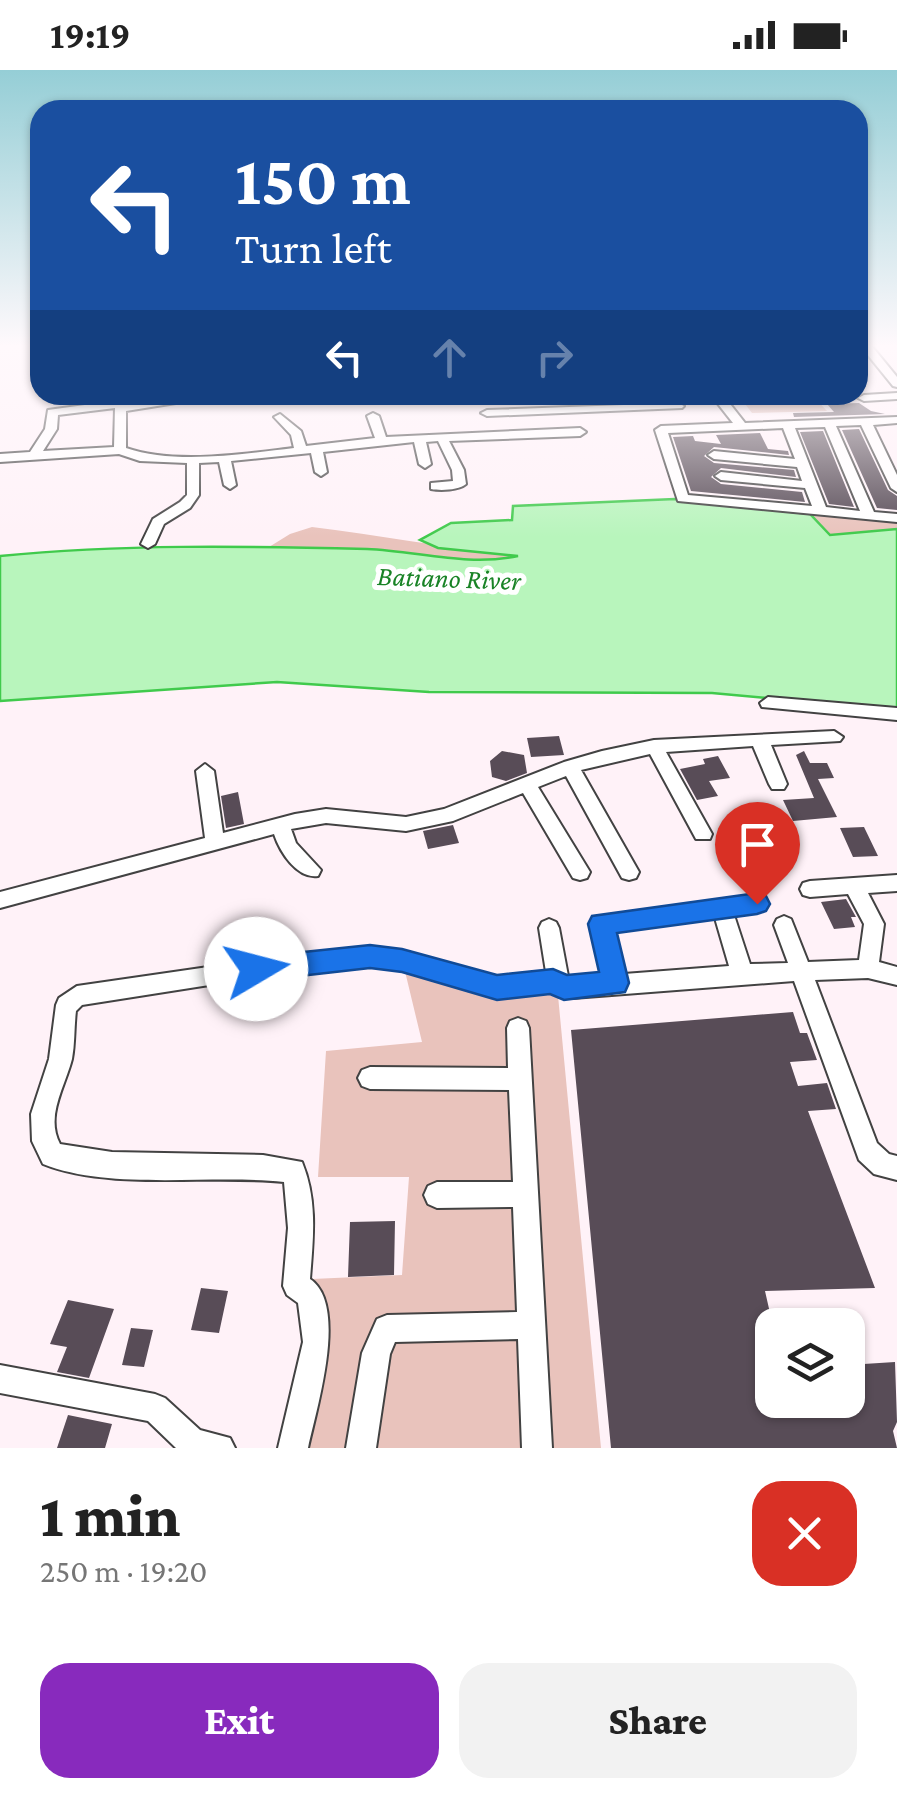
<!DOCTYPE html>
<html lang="en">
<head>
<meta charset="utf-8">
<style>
	:root { --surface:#fff; --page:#f2f2f2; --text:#222; --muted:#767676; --accent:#882abd }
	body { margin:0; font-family:"Crimson Pro",serif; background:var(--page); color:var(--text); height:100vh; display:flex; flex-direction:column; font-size:38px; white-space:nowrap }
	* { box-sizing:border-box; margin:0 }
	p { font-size:32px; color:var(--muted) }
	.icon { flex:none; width:55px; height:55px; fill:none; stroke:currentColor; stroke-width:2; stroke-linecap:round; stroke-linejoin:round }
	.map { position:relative; height:1378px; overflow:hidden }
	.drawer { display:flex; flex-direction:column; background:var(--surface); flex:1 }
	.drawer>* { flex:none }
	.banner { position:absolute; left:30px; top:30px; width:838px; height:305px; border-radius:30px; box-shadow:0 2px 8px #0004; background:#1a4fa0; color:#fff; overflow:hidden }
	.controls { position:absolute; left:755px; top:1238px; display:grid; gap:20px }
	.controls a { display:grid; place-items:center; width:110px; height:110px; border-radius:20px; background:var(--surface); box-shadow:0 2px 8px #0004; font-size:50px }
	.pin { position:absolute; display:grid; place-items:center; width:85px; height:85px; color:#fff; margin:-102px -42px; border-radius:50% 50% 50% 0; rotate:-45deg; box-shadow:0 0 10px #0007 }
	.pin .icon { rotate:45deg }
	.me { position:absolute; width:110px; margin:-55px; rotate:82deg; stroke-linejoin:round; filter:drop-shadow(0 0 8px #0008) }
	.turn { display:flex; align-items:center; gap:35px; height:210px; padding:0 40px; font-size:45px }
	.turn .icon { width:130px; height:130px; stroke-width:2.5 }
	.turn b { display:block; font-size:70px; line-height:85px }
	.lanes { display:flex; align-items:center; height:95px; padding:0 40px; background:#0003; justify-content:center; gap:50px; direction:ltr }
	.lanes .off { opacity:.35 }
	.round { display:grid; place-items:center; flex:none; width:105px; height:105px; border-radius:30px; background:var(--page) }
	.head { display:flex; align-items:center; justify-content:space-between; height:170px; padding:0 40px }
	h1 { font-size:60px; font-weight:800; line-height:75px }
	.cta { display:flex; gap:20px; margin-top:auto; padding:20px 40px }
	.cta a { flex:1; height:115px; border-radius:30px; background:var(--accent); color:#fff; font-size:40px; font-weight:800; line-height:115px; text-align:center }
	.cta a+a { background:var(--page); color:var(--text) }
	.status { display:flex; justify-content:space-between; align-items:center; height:70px; padding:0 50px; background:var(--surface); direction:ltr }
	.status svg { height:28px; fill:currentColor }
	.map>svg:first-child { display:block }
</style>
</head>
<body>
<div class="status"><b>19:19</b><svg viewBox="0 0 49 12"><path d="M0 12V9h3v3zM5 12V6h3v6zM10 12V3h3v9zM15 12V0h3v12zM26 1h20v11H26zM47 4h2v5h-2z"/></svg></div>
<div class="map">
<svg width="897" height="1378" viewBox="0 0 897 1378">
	<rect width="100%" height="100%" fill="#fff2f8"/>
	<path fill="#e9c3bc" d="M738 325H812L827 341 752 343Z
		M810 444 897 453V459L829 465Z
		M312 457C384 466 453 479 525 486L474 492 375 480 269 477 290 464Z
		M403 893 494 921 557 915 601 1378H296L320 1272 312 1209 402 1205 409 1107H318L326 981 422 972Z"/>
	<path fill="#b8f5bc" stroke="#40ca4c" stroke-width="2.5" d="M675 429 810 444 830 465 897 459V640L712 623 429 622 277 612 0 631V486C122 474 244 476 367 479 418 481 467 497 518 486L438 478 420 470 451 453 512 450 513 436Z"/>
	<path fill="#584c57" d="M859 333 871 341 885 344 794 347 793 343 834 342 827 334Z
		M859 359 888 420 897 426V440L877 438 842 360Z
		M823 361 854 437 829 434 800 362Z
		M760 363 768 379 788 381 789 385 714 377 704 386 714 393 794 400 796 407 721 398 711 407 721 414 802 422 805 432 691 421 673 367 693 366 695 371 721 374 716 365Z
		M559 666 564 685 531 687 527 668Z
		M502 681 524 685 527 703 506 711 492 707 490 691Z
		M804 681 810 693H827L834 708 818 709 837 747 793 751 783 730 814 728 796 685Z
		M718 686 730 708 709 711 718 726 697 730 680 699 705 694 703 689Z
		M238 722 244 754 226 758 221 726Z
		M453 755 459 773 428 779 423 761Z
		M864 757 878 786 853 787 840 758Z
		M846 829 856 847H851L855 857 834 859 821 832Z
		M793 942 800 963H807L817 990 790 992 798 1016 827 1013 836 1039 808 1041 875 1218 765 1221 772 1252V1330H848V1295L895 1292 897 1352 893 1361 897 1378H611L571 960Z
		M395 1151 394 1205 348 1207 350 1152Z
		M201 1218 228 1221 219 1263 191 1260Z
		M68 1230 114 1239 89 1308 57 1302 67 1277 50 1274Z
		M131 1258 153 1260 144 1297 122 1295Z
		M68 1345 112 1354 105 1378H57Z"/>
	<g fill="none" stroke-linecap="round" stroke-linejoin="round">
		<g stroke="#424242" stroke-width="4">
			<path id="minor" d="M859 274H870L897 307V317L893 316Z
				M897 323V329L864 331 858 328 864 325Z
				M185 325H213L207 328 126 341V378C175 395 243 384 294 378L291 365 274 347 280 344 301 361 306 376 375 368 367 346 373 343 379 346 386 367 580 358 586 362 580 366 449 371 464 400 466 414C459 420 441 421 431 419V413L453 411 452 400 438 371 426 372 431 394 425 398 419 394 414 372 323 382 327 402 321 406 315 402 311 383 231 391 236 415 230 419 224 415 219 392 199 393V425L190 438 164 454 155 474 148 478 141 474 153 449 180 432 187 425V393L140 391 119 384 0 392V384L30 382 45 359 48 340 114 331 119 327 123 328 125 334ZM115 338 114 377 43 381 57 359 58 345Z
				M711 325H723L745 353 897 347V353L873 355 897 405V422L891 418 861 355 836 356 874 442 897 444V452L678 431 655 360 661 356 733 353ZM825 357 860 441 826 437 795 358ZM783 358 795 389 714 381 708 385 714 389 797 397 802 411 721 402 715 406 721 410 805 418 812 436 688 425 668 363Z
				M678 333 684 336 682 338 487 346 481 343 487 340Z
				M768 627 897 638V650L762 637 760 633Z
				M834 661 843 667 840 671 771 675 787 714 784 719H772L769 714 753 676 666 682 712 764 710 769H696L650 684 581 700 639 802 636 808 629 810 622 808 566 706 538 717 590 802 587 808 580 810 573 808 523 723 453 751 406 761 326 753 291 759 296 773 321 800 318 806C297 809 280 782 274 764L0 838V822L205 768 196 701 205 694 214 701 223 763 295 744 326 739 406 747 444 739 564 692 602 681 654 670Z
				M897 805V821L868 823 884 854 879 892 897 897V915L868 908 815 910 877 1073 889 1084 897 1086V1110L874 1104 859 1090 794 911 573 928 553 921 497 927 401 899 370 896 222 913 82 935 76 941C74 957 75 973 72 989 65 1017 45 1046 60 1074L112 1082 263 1085 302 1092C318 1131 313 1169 310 1209 349 1235 316 1340 308 1378H278L303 1272 298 1233 287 1225 283 1216 288 1158 284 1112C211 1104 110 1121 43 1094L32 1071 31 1044 49 989 56 935 59 928 77 916 222 895 370 878 401 881 497 907 546 902 539 858 542 852 549 849 556 852 559 858 568 906H603L591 854 594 848 757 826 764 828 767 834 764 840 734 845 750 894 788 893 774 855 777 849 784 846 791 849 808 892 859 890 864 854 848 824 810 827 803 825 800 819 803 813 810 811ZM715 848 729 896 624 904 613 861Z
				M518 948 526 951 529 958 552 1378H522L518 1269 395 1272 390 1284 376 1378H346L362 1283 377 1249 387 1245 517 1242 513 1137 437 1138 428 1134 424 1125 428 1116 437 1112H513L509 1020 370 1019 362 1016 358 1008 362 1000 370 997 508 998 507 958 510 951Z
				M0 1295 155 1324 165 1328 200 1360 230 1368 235 1378H176L148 1351 0 1323Z"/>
		</g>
		<use href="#minor" fill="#fff" fill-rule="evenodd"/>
	</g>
	<linearGradient id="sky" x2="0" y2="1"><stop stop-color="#95ced6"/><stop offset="0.59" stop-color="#fff9fc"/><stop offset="1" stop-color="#fff9fc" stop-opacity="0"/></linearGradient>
	<rect width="897" height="467" fill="url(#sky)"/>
	<path fill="#1a73e8" stroke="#114b97" stroke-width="2.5" d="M757 823 766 826 770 834 766 841 757 844 617 863 629 913 625 922 564 930 550 924 497 930 402 902 370 898 256 911 246 908 242 899 246 891 256 887 370 875 402 879 497 905 553 899 567 905 599 902 588 854 592 846Z"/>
	<g text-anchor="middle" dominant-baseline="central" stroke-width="10" stroke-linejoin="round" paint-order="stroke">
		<g font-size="28" font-style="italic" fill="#198326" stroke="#fff">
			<text transform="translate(449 508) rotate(2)">Batiano River</text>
		</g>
	</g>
</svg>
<div class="controls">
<a><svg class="icon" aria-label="layers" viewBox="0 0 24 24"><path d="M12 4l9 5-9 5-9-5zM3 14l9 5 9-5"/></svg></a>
</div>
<div class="pin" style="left:757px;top:834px;background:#d93025"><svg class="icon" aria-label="arrive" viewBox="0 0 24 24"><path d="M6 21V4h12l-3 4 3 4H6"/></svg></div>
<svg class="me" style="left:256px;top:899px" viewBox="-20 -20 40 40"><circle r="19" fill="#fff"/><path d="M0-13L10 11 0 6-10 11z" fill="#1a73e8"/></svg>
<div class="banner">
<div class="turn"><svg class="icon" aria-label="left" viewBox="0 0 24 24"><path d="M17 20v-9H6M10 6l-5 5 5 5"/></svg><div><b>150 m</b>Turn left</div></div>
<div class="lanes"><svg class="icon" aria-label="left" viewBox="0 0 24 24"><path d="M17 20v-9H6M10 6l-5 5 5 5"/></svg><svg class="icon off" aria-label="ahead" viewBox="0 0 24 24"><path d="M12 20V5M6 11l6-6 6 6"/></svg><svg class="icon off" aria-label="right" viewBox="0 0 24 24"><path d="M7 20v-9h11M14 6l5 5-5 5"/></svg></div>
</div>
</div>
<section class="drawer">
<div class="head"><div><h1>1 min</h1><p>250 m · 19:20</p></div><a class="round" style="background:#d93025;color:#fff"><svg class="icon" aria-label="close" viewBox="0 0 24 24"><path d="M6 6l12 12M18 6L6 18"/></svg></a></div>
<div class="cta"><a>Exit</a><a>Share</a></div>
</section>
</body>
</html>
